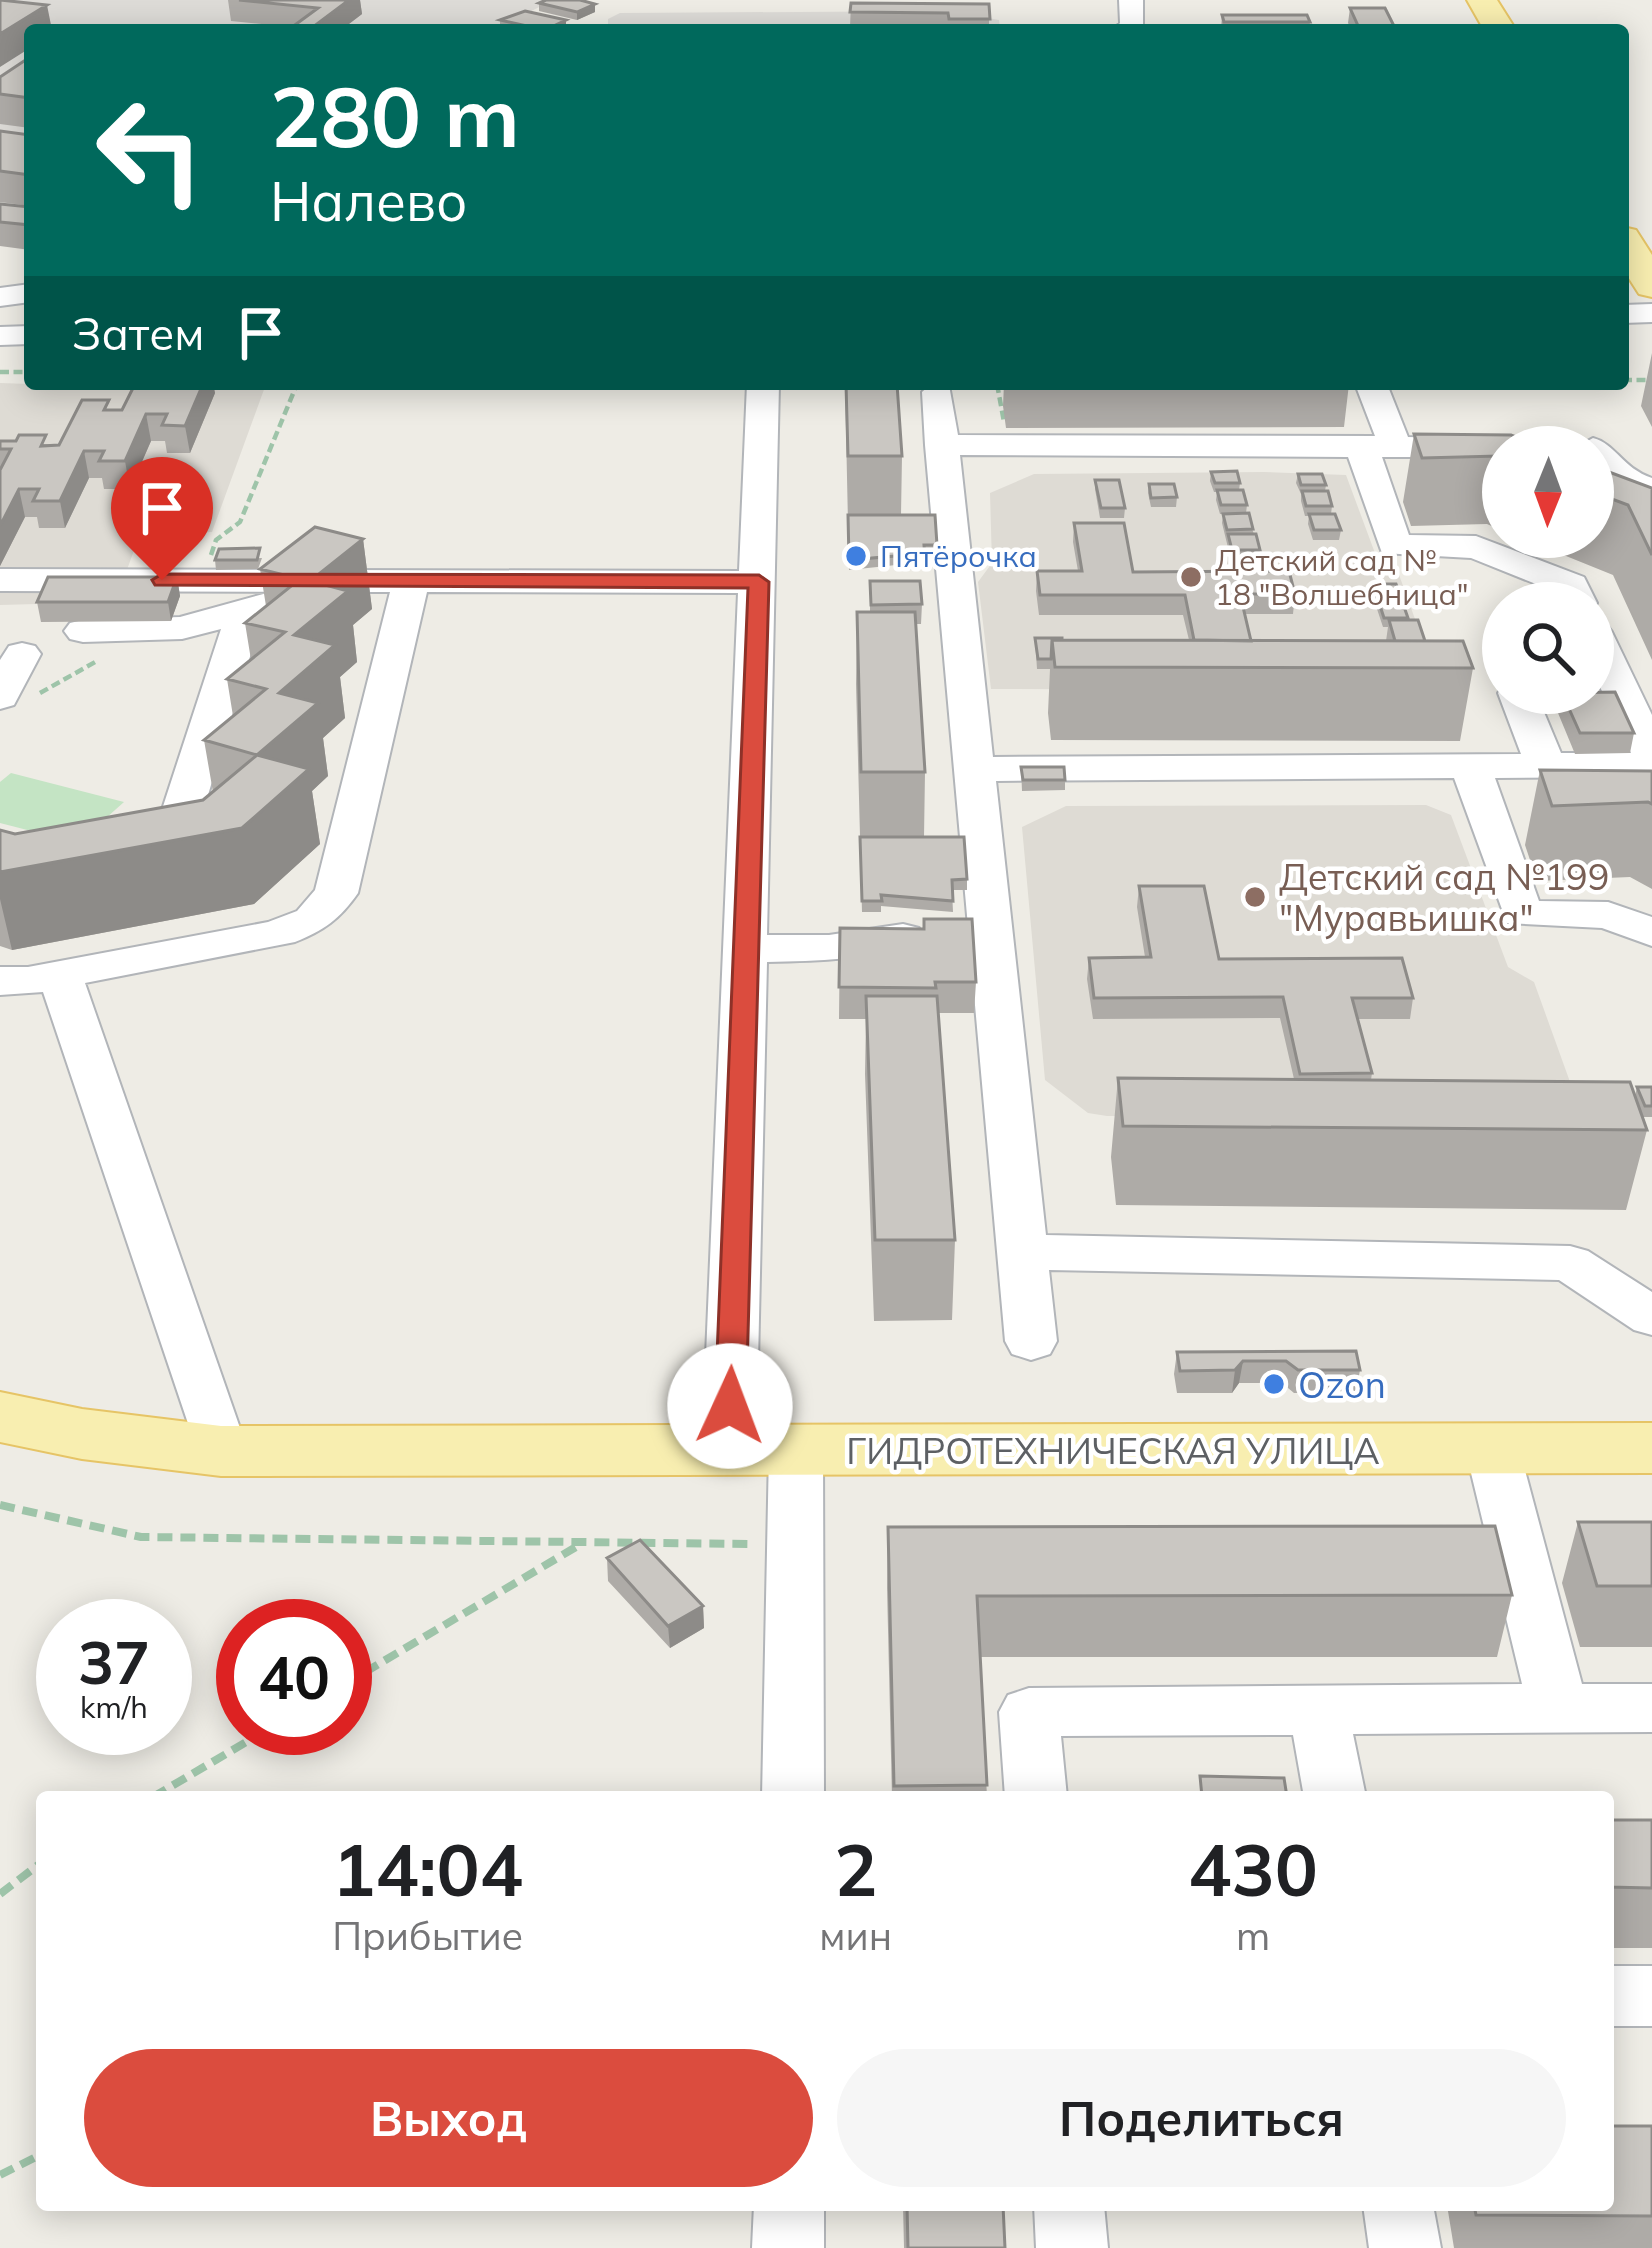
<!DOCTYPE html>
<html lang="ru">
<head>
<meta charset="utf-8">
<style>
	:root { --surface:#fff; --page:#f6f6f6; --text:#202124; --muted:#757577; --accent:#db4c3e }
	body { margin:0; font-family:Mulish,sans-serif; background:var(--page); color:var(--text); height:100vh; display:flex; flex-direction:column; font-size:45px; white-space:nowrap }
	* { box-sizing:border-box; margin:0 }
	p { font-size:39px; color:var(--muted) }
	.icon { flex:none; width:66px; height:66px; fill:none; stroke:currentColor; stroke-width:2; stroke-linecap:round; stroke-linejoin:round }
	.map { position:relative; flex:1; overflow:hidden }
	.drawer { position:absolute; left:36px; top:1791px; width:1578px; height:420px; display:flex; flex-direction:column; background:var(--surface); border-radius:12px; box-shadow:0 6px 30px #0003 }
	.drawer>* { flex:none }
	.guide { position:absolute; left:24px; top:24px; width:1605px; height:366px; border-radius:12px; box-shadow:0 6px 30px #0003; background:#00695c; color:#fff; overflow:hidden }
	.needle { width:78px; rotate:181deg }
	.buttons { position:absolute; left:1482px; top:426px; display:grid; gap:24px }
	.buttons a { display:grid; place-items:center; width:132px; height:132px; border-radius:50%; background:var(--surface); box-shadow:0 6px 30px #0003; font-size:60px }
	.speed { position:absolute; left:36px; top:1599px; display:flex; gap:24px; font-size:60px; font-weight:700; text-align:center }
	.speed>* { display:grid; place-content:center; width:156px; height:156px; border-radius:50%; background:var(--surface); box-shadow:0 6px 30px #0003; line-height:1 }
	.speed small { font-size:30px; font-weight:400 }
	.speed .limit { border:18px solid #d22; background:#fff; color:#111 }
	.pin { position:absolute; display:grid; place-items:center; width:102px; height:102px; color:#fff; margin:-123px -51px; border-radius:50% 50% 50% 0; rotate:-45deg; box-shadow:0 0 12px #0007 }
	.pin .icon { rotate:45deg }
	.me { position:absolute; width:132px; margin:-66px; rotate:2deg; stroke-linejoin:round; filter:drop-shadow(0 0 9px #0008) }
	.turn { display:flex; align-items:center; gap:42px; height:252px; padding:0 48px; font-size:54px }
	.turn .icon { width:156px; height:156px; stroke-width:2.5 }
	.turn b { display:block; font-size:84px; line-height:102px }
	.then { display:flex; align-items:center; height:114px; padding:0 48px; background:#0003; gap:24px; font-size:45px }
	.eta { display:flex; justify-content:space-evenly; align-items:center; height:204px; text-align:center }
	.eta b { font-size:72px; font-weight:700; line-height:84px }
	.button { display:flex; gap:24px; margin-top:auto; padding:24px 48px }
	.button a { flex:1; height:138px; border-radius:72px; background:var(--accent); color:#fff; font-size:48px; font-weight:700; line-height:138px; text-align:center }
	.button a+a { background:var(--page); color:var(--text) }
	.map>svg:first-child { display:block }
</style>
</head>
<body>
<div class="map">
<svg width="1652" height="2248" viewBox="0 0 1652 2248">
	<rect width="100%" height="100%" fill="#eeece5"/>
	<path fill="#dddbd7" d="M0 0H553L494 30H30V232L0 228Z
		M948 11 999 20 1000 30H608V19L620 13Z"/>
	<path fill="#dedbd4" d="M0 383 30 384H266L212 532 140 534 125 575 37 604 0 605Z
		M1264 472 1346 475 1379 564 1398 572 1441 691 991 689 978 582 992 563 990 493 1034 474Z
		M1426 805 1451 815 1508 967 1534 982 1583 1118 1107 1116 1088 1113 1045 1080 1022 827 1066 806Z"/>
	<path fill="#c4e4c4" d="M11 773 124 802 78 843 0 823V782Z"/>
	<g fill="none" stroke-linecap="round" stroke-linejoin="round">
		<g stroke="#b2b5b9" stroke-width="4">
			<path id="minor" d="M1119 0H1143V30H1113L1120 23Z
				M30 284V302L0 306V288Z
				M1652 304V322L1623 323V305Z
				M30 326V344L0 345V327Z
				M747 384H779L767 935H829L903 924 919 928 925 937 919 946C869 959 818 961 767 962L756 1451 748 1465 729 1471 710 1465 702 1451 738 593 427 592 358 893C340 919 323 931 295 942L85 983 248 1451 240 1465 221 1471 202 1465 43 992 0 995V967H28L268 922 297 911 315 890 390 592 0 591V569L739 571Z
				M931 384 949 385 958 435 1375 436 1355 384H1387L1408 437 1515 440 1520 447H1503V457H1382L1409 535 1476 536 1584 577 1597 603 1593 610V603H1561L1556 592 1471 558 1382 553 1348 457 960 455 993 757 1521 754 1498 693 1503 685V693H1536L1561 753H1631L1593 672V621L1606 624 1612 632 1652 715V777L1495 778 1539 901 1608 902 1652 917V946L1602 928 1507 923 1454 778 996 781 1046 1235 1570 1246 1588 1251 1652 1292V1335L1634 1330 1559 1280 1049 1270 1057 1341 1050 1354 1031 1360 1012 1354 1005 1341 925 445 922 392Z
				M1593 438C1616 444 1622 468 1652 478V499C1615 490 1593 489 1593 447H1577Z
				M267 593 280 596 285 604 280 612 262 617 194 841C180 862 168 873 142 867L136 858 153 837 221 629 182 639 83 642 70 639 64 631 70 623 83 620 180 617Z
				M22 643 35 646 41 654 14 705 0 709V660L9 646Z
				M1492 1428 1511 1434 1519 1448 1582 1684H1652V1732L1353 1734 1366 1797H1304L1293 1735 1061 1736 1067 1797H1005L999 1712 1008 1695 1029 1688 1522 1684 1465 1448 1473 1434Z
				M796 1432 815 1438 823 1452 824 1797H762L769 1452 777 1438Z
				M1608 1966H1652V2026H1608Z
				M754 2205H824V2248H752Z
				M1034 2205H1104L1108 2248H1036Z
				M1363 2205H1433L1441 2248H1369Z"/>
		</g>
		<g stroke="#e6c466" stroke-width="4">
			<path id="major" d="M1467 0H1497L1516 30H1484Z
				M1623 227 1636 230 1652 255V297L1639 294 1623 269Z
				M0 1392 82 1409 221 1426 1652 1423V1473L221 1476 82 1459 0 1442Z"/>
		</g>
		<path stroke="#9ec4a9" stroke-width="4.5" stroke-dasharray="9 4.5" stroke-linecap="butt" d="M0 372H30
			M1623 380H1652
			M997 384 1004 422
			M211 555 216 540 240 522 297 384
			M40 693 97 661"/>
		<path stroke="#9ec4a9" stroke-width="8" stroke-dasharray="15 8" stroke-linecap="butt" d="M0 1505 141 1537 751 1544
			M345 1684 581 1544
			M153 1797 270 1728
			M0 1894 42 1862
			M0 2175 42 2154"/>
		<use href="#minor" fill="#fff" fill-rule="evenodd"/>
		<use href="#major" fill="#f8eeb0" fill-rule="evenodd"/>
	</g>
	<path fill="#aeaba7" d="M228 0H360L362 14 341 30H288L292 27 231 21Z
		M539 3 595 12 577 20 539 11Z
		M851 3 989 4V30L850 27Z
		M1350 8 1396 30H1352L1348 23Z
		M1222 15 1310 22 1309 30H1221Z
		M500 20H566V27L561 30H510L500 28Z
		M30 57V128L0 124V77Z
		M0 131 30 135V206L0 202Z
		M0 204 30 207V250L0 246Z
		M1652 353V427L1641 406Z
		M135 384H213L215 393 190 453H167L165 441H151L130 489H104L102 478H89L65 528H39L37 517H25L0 566V441L59 445 111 410H122Z
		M845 384H897L902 456 901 515 937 545V554L924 555 925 569 896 570V565L849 570Z
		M1004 384H1349L1344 427 1006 428 1003 406Z
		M1414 434 1503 447V531L1487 524 1411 526 1403 502Z
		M1593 466 1652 488V660L1613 575 1519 537H1593Z
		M1211 472 1240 483 1239 490 1247 505 1246 513 1260 550 1259 560H1231L1222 523 1223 514H1220L1216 500 1217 492H1214L1210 481Z
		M1298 474 1326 485 1325 491 1332 506 1331 514 1341 530 1339 540H1313L1308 524 1309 516H1305L1301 501V494L1296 483Z
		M1095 480 1125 508 1124 518H1100L1095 489Z
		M1149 484 1177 497 1176 507H1151L1148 493Z
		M1074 523 1133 572 1295 594 1293 614H1244L1251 641H1386L1388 627H1383L1372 594 1373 584 1408 618V620L1425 641 1473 668 1460 741 1051 740 1048 713 1050 669H1037L1035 638 1062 640H1189L1183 615H1039L1036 591 1037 571H1078L1073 542Z
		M363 539 372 609 353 625 357 662 340 677 345 718 323 738 328 776 312 791 320 844 254 904 12 950 0 946V830L15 834 203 800 213 792 204 740 233 716 227 679 251 660 245 623 266 606 260 569Z
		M262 558 258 569 216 570 215 560Z
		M177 577 180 596 171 621 41 622 37 602Z
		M870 581 922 604 921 624H916L925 772 924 837 967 879V890H952L953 912 881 906V912H862L856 684 857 612H870Z
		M1562 693 1634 733 1630 753 1575 754 1558 713Z
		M1021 767 1065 780V790L1022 791Z
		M1540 770 1652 771V889L1630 877 1537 881 1525 845Z
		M1139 886 1219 959 1413 998 1410 1019H1358L1372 1073 1371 1080 1635 1096 1637 1087H1652V1117H1642L1647 1130 1626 1210 1116 1205 1111 1157 1118 1078 1294 1079 1280 1018 1093 1019 1087 979 1089 958 1145 957 1137 907Z
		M840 928 976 982 974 1013H939L955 1240 952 1320 874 1321 865 1074 866 1019H839Z
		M1356 1351 1360 1370 1356 1392 1294 1393 1282 1383H1239L1232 1393H1177L1174 1374 1177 1352Z
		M1578 1522H1652V1647H1580L1562 1583Z
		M888 1527 1512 1595 1497 1657H980L987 1797H892L887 1588Z
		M607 1558 703 1606 704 1628 670 1648 608 1581Z
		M1608 1820H1652V1948H1608Z
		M1652 2126V2248H1454L1447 2205H1608Z
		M903 2205H1003L1005 2248H904Z"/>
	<path fill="#8d8b88" d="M349 0H360L362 14 341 30H309Z
		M595 4V12L577 20V12Z
		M47 5 52 30H30V48L0 67V34Z
		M566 20V27L561 30H545Z
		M203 384H213L215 393 190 453 185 426Z
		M146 414 151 441 130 489 125 461Z
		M84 451 89 478 65 528 60 501Z
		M19 489 25 517 0 566V526Z
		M363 539 372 609 353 625 357 662 340 677 345 718 323 738 328 776 312 791 320 844 254 904 12 950 0 899V872L242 828 257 755 279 693 310 581Z
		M177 577 180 596 171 621 168 602Z
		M1243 1361 1239 1383 1232 1393 1235 1370Z
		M703 1606 704 1628 670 1648 668 1626Z"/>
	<path fill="#cac7c2" stroke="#8d8b88" stroke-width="3" d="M0 0 47 5 0 34Z
		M239 0H349L309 30H288L318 8Z
		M546 0H580L595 4 577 12 539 3Z
		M851 3 989 4 990 19H949L948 13 850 12Z
		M1350 8H1385L1396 30H1360Z
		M525 11 566 20 545 30 500 20Z
		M1222 15H1307L1310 22H1224Z
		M30 57V98L0 94V77Z
		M0 131 30 135V175L0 171Z
		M0 204 30 207V225L0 222Z
		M135 384H203L185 426 162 425 167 414H146L125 461H99L104 451H84L60 501H33L39 489H19L0 526V470L11 449H0V441H16L19 435H46L41 446 59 445 82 400H109L104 410H122Z
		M846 384H897L902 456H848Z
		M1414 434 1511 435 1543 447H1503V457L1499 456 1422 458Z
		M1593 466 1652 488V555L1628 505 1593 492Z
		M1237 471 1240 483H1215L1211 472Z
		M1298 474H1322L1326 485H1301Z
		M1095 480H1119L1125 508H1101Z
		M1149 484H1174L1177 497 1151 498Z
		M1217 490H1243L1247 505H1221Z
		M1302 491H1328L1332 506H1306Z
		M1249 513 1253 529 1227 530 1223 514Z
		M1309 514H1335L1341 530H1314Z
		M848 515H935L937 545H924L925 560H896V556L849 560Z
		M1074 523H1124L1133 572 1289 571 1295 594H1240L1251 641 1194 640 1185 595H1040L1037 571H1082Z
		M315 527 363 539 310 581 348 591 294 635 335 645 279 693 318 703 257 755 204 740 266 689 227 679 285 632 245 623 300 579 260 569Z
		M1228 534H1256L1260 550H1232Z
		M260 548 257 560H215L219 549Z
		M48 577H177L168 602H37Z
		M870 581H920L922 604 871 605Z
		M1373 584H1396L1408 618H1384Z
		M857 612H915L925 772H861Z
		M1389 620H1418L1425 641H1395Z
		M1035 638H1062V640H1052L1051 659H1038Z
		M1052 640 1463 641 1473 668 1055 667Z
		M1615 692 1634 733H1580L1562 693Z
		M257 755 309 769 242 828 0 872V830L15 834 203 800Z
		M1021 767H1064L1065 780H1023Z
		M1540 770 1652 771V804L1648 802 1552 806Z
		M860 837H964L967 879 952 880 953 901 881 895 882 901H862Z
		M1139 886H1204L1219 959 1402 958 1413 998H1352L1372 1073 1300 1074 1283 997 1094 998 1089 958 1151 957Z
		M924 919H972L976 982H935L936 988 839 987 840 928 924 929Z
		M866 996H937L955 1240H875Z
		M1118 1078 1630 1082 1647 1130 1123 1126Z
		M1637 1087H1652V1106H1645Z
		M1356 1351 1360 1370H1298L1286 1361H1243L1235 1370 1180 1371 1177 1352Z
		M1578 1522H1652V1586H1597Z
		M1495 1526 1512 1595 977 1596 987 1785 894 1786 888 1527Z
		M640 1540 703 1606 668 1626 607 1558Z
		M1200 1776 1284 1778 1287 1797H1202Z
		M1608 1820H1652V1888L1608 1887Z
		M1608 2126H1652V2216L1476 2215 1474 2205H1608Z
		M907 2205H1003L1005 2248H908Z"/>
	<path fill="#db4c3e" stroke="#8e3128" stroke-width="3" d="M162 574 759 575 769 582 746 1406 741 1413H719L715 1406 748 588 155 585 152 580Z"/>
	<g fill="#3f7fe0" stroke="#fff" stroke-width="4.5">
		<circle cx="856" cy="556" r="12"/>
		<circle cx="1274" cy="1384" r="12"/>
	</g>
	<g fill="#8d6e63" stroke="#fff" stroke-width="4.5">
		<circle cx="1191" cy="577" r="12"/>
		<circle cx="1255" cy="897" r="12"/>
	</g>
	<g text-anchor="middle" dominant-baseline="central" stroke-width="9" stroke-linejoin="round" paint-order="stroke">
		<g font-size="30" fill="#366cbe" stroke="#fff" text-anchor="start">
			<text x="880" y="556">Пятёрочка</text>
		</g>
		<g font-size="30" fill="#785e54" stroke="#fff" text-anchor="start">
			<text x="1215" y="560">Детский сад №<tspan x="1215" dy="34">18 "Волшебница"</tspan></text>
		</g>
		<g font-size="36" fill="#785e54" stroke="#fff" text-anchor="start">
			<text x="1279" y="876">Детский сад №199<tspan x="1279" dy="41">"Муравьишка"</tspan></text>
		</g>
		<g font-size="36" fill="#366cbe" stroke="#fff" text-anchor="start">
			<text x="1298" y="1384">Ozon</text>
		</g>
		<g font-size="36" fill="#5d6064" stroke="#fff">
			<text x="1113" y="1450">ГИДРОТЕХНИЧЕСКАЯ УЛИЦА</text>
		</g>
	</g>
</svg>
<div class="buttons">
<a><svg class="needle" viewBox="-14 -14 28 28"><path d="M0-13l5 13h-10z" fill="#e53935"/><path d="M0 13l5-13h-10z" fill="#757577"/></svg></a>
<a><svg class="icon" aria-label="search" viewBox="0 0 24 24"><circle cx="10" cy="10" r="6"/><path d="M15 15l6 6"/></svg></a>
</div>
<div class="speed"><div>37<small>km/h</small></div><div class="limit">40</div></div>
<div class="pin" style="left:162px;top:580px;background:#d93025"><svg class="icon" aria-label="arrive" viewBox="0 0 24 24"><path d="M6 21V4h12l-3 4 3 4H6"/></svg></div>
<svg class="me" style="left:730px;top:1406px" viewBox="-20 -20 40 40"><circle r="19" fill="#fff"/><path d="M0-13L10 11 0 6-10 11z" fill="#db4c3e"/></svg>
<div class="guide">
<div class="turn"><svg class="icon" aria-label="left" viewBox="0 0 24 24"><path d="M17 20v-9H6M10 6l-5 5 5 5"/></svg><div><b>280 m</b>Налево</div></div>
<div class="then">Затем<svg class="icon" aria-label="arrive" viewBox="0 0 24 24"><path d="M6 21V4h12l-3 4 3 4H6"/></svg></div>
</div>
<section class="drawer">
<div class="eta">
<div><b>14:04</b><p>Прибытие</p></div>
<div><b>2</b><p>мин</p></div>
<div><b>430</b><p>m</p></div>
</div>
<div class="button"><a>Выход</a><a>Поделиться</a></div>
</section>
</div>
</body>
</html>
